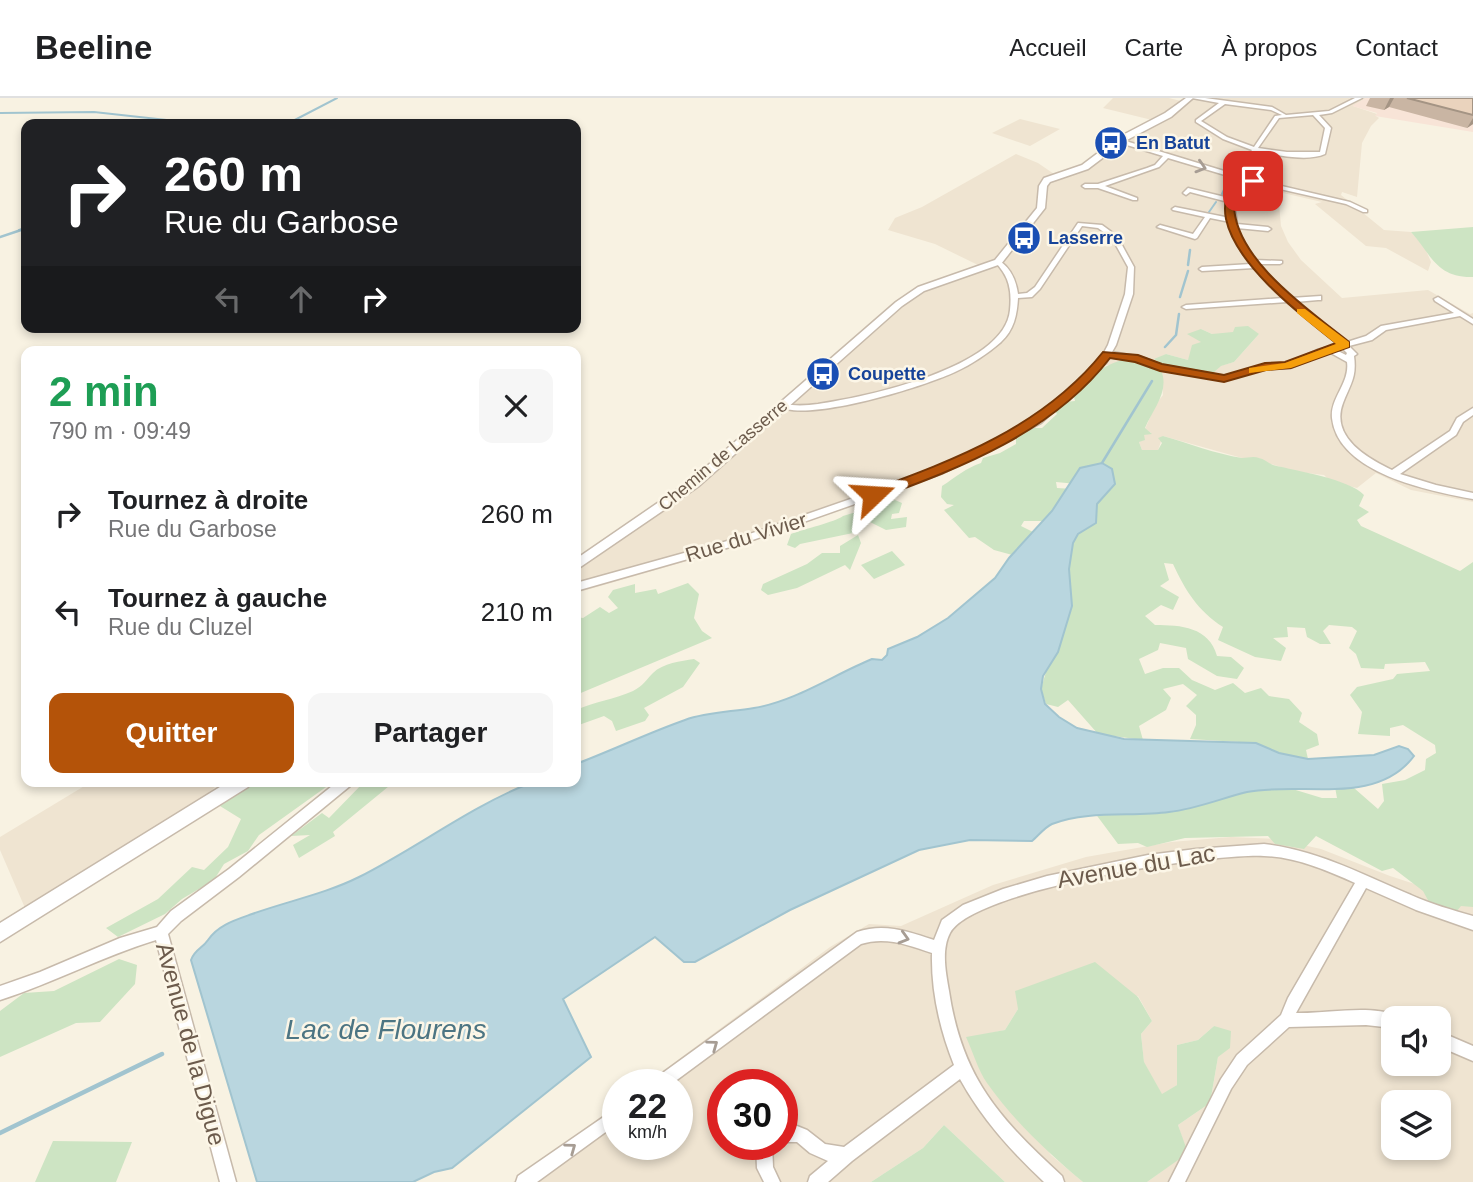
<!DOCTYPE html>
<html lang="fr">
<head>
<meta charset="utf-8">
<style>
	:root { --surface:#fff; --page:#f6f6f6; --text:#202124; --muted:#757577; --line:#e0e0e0; --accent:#b45309 }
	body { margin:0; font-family:Arial,sans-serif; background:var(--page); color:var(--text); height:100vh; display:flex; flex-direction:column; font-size:26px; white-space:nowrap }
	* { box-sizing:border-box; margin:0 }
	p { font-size:23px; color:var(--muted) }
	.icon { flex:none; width:38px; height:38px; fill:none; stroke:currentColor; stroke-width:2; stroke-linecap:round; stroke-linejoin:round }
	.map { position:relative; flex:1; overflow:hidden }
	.panel { position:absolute; left:21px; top:248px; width:560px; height:441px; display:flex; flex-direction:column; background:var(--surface); border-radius:14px; box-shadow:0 4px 10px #0003 }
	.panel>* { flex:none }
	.banner { position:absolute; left:21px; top:21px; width:560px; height:214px; border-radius:14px; box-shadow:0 4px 10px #0003; background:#202124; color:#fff; overflow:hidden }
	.tools { position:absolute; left:1381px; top:908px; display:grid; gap:14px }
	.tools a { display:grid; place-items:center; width:70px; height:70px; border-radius:14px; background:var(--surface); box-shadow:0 4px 10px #0003; font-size:35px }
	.speed { position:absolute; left:602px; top:971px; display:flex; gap:14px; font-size:35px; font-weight:700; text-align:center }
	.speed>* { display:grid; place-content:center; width:91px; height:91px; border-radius:50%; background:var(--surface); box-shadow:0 4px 10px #0003; line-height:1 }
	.speed small { font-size:18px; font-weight:400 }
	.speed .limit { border:10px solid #d22; background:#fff; color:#111 }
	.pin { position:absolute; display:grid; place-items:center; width:60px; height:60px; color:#fff; margin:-30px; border-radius:14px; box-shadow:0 4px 10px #0006 }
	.me { position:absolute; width:77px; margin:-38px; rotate:70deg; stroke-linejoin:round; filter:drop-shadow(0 0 5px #0008) }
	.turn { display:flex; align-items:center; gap:24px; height:147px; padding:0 28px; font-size:32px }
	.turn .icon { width:91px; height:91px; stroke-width:2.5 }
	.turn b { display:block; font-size:49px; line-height:60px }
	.lanes { display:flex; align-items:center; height:66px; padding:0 28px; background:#0003; justify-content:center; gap:35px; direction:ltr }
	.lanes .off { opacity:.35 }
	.round { display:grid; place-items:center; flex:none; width:74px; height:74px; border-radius:14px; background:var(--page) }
	.head { display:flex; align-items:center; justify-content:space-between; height:119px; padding:0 28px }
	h1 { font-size:42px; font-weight:700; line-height:52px; color:#1e9e55 }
	.action { display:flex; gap:14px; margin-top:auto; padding:14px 28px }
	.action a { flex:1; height:80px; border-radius:14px; background:var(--accent); color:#fff; font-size:28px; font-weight:700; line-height:80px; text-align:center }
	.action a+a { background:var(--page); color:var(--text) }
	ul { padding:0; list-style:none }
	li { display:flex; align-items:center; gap:21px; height:98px; padding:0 28px }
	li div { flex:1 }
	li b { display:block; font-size:26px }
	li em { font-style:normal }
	header { display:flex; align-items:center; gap:42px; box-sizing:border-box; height:98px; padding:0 35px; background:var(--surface); border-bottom:2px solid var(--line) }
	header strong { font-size:33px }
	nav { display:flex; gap:38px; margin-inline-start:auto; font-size:24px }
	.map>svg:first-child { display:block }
</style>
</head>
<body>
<header>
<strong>Beeline</strong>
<nav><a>Accueil</a><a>Carte</a><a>À propos</a><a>Contact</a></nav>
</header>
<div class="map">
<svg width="1473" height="1084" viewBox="0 0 1473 1084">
	<rect width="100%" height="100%" fill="#f8f2e2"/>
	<path fill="#efe4d1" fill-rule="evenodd" d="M1113 0H1169L1181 3 1184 0H1366L1353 8 1377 16 1376 18 1379 20 1371 28 1362 45 1357 99 1342 94 1341 97 1384 132 1411 134 1425 150 1431 164 1428 173 1386 150 1366 148 1315 106 1322 104 1283 95 1279 105 1281 128 1288 144 1301 162 1342 200 1428 192 1470 216 1473 215V404L1411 392 1376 375 1357 390 1330 383 1324 377 1298 374 1267 365 1259 360H1242L1163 338 1158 352H1142L1139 344 1144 337 1151 335 1145 331 1156 306 1163 297 1161 272 1151 269 1104 267 1053 316 1031 333 956 370 746 446 576 495V463L684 390 879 219 920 190 980 168 935 146 888 132 895 120 922 109 1016 56 1038 65 1054 76 1090 70 1118 48 1124 47 1126 42 1122 38 1152 22 1103 10ZM1201 231 1212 236H1259L1234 264 1198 274 1180 269 1162 268 1155 262 1166 256 1188 262 1202 244Z
		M1020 21 1060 31 1030 48 992 35Z
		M91 684H215L216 687 204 704 25 810 0 752V739Z
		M1231 739 1276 741 1321 751 1390 778 1473 805V1084H1147L1187 1055 1178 1027 1210 1005 1218 959 1214 928 1198 942 1177 947V987L1162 997 1144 965 1141 936 1152 923 1138 898 1018 911 1005 932 967 940 1051 1057 1083 1084H1005L944 1027 923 1050 871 1084H513L618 1006V1046H677V987H644L830 849 869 826 901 828 993 787 1086 759 1171 744ZM1393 920H1438V966H1393ZM723 987H782V1046H723ZM1393 1004H1438V1050H1393Z"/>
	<path fill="#f8e4d7" d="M1366 0H1473V34L1375 18 1377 15 1352 8Z"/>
	<path fill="#cde4c3" d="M1473 129V179C1436 180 1431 156 1411 134Z
		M1248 228 1259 236 1234 264 1221 268 1214 274C1198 274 1167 271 1154 261L1166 256 1188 262 1192 247 1201 244 1187 236 1201 231 1212 236 1233 234 1235 229Z
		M1126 261 1161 272C1170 293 1153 311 1145 330L1152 336 1144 337 1145 342 1139 344 1142 352H1158L1162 345 1158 340 1163 338C1188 345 1216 356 1242 360 1247 360 1254 358 1259 360 1264 361 1268 365 1273 367 1297 373 1349 381 1364 397L1359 408 1369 414 1357 422 1361 428 1460 473 1473 464V809L1461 808 1451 820 1435 815 1423 793 1393 770 1382 773 1316 738 1304 751 1275 746 1268 738 1185 740 1147 749 1138 745 1118 746 1092 711 1276 686 1322 700H1337L1335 689 1342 686 1354 690 1378 711 1384 703 1382 686 1405 682 1425 672 1426 661 1436 655 1435 647 1403 627 1390 630V638L1358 636 1362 614 1350 597 1357 589 1393 581 1397 576 1430 573 1425 564 1385 566 1384 571 1361 570 1356 556 1349 550 1357 533 1352 529 1329 527 1323 533 1331 546H1320L1307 539 1305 530 1287 529 1288 539 1273 540 1286 550 1281 563 1255 559 1218 542 1223 529C1198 513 1185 492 1173 466L1164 465 1169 482 1160 488 1179 499 1173 512 1161 507 1145 518 1155 527C1181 527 1209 529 1217 558L1231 559 1244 570 1237 581 1217 578 1188 561 1186 550 1160 545 1158 552 1139 561 1145 576 1163 570H1179L1192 582 1215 592 1233 585 1245 595 1261 590 1269 598 1289 601 1302 615 1299 624 1317 636 1319 647 1306 652 1308 661 1279 655 1256 645 1190 641 1196 627V617L1186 608 1197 597 1183 586 1163 591 1171 600 1166 612 1139 628 1143 642 1098 636 1068 602 1058 609 1046 606 1041 591 1048 567 1058 554 1062 469 1077 386 1056 384 1057 390 1073 391 1052 423H1024L1021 428 1037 436 1016 458 994 452 975 439 969 440 944 412 954 407 947 406 941 399 942 388C956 379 966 370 981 365L983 360 1000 355 1016 346V338L1029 330H1042L1057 316 1054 312 1065 304 1075 303 1074 299C1089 278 1100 268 1126 261Z
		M895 402 902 405 899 415 892 416 891 421 907 419 906 429 886 432 870 424 853 435 800 446 795 450 787 447 791 436C804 431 835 424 843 418Z
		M858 437 861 445 850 472 845 467 797 490 768 497 761 492 763 486 807 466 822 455H840V448Z
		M892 453 905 467 874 481 861 467Z
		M688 485 699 496 694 520 702 533 712 540 576 597V519L583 520 600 509 609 515 618 510 608 499 613 492 635 486V495L656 491 658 496Z
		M694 561 700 565 683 589 644 610 649 617 645 623 616 633 612 623 604 618 576 628V612C594 604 615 601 633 593 643 588 646 582 653 575 663 565 681 563 694 561Z
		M252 684H333L259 737 248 753 224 766 214 782 182 801 165 816 118 839 106 830 158 801 192 769 204 772 228 749 241 721 220 708Z
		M364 684H394L333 734 335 738 299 760 293 747 310 737 291 738 322 715 329 720Z
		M119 861 137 867 135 886 100 924 76 925 0 959V913L24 895 54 893Z
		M1095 864 1138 899 1152 923 1141 936 1144 964 1162 996 1177 987V947L1198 942 1214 928 1231 933 1230 950 1218 959 1210 1005 1178 1027 1188 1055 1147 1084H1083C1048 1055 1013 1022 987 985 978 972 973 954 966 939L1005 932 1018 911 1015 893Z
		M944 1027 1005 1084H871L923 1050Z
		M53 1043 132 1044 116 1084H35Z"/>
	<path fill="#b9d6df" stroke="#a1c4cf" stroke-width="2" d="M1102 365 1112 371 1115 386 1097 406 1096 425 1078 436 1073 445 1069 471 1072 508 1058 554 1043 578 1041 591 1045 606 1059 619 1077 630 1124 641 1256 645 1279 655 1308 661 1374 657 1399 648 1408 651 1414 658C1376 709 1301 683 1247 694 1222 700 1196 711 1169 714 1132 719 1088 712 1052 726 1045 729 1038 738 1032 743L970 742 919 752 790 812 695 864H684L655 839 563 901 591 959 452 1070 434 1074 413 1084H257L191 862C195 851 202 851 208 842 218 827 235 822 252 816 288 803 325 796 359 779 415 751 470 709 528 686 541 681 562 684 576 684V666C613 652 648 635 685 622 707 614 731 614 754 610 796 603 833 577 872 561L882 562 887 557 888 551 917 539 948 520 995 480 1009 460 1052 413 1080 370Z"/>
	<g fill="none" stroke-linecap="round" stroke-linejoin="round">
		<path stroke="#a1c4cf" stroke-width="2" d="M0 15 94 14 203 26
			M287 26 337 0
			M1222 96 1228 83 1226 80
			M1209 114 1216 104
			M19 132 26 130"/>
		<path stroke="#a1c4cf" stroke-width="2.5" d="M0 139 24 131
			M1188 167 1190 152
			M1180 199 1188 173
			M1165 249 1176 237 1179 216
			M1102 365 1152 283"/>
		<path stroke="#a1c4cf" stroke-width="4.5" d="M0 1035 162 956"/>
		<g stroke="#c7baab" stroke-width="3">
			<path id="minor" d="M1192 0H1205L1272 9 1286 17 1329 13 1355 0H1362L1332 15 1319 17 1331 30 1325 56C1308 64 1275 57 1256 53L1239 78 1350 104 1367 112V114H1363L1346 106 1241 82 1237 96 1261 101 1258 103 1236 100 1234 105 1237 126 1268 129 1271 131 1268 133 1237 130 1248 153 1255 162 1282 163V165L1280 166H1258L1291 200 1321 198V202H1318L1295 204 1347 244 1366 238 1381 228 1454 215 1435 203 1434 201 1438 199 1473 221V226L1460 218 1386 232 1372 242 1349 248 1357 256 1354 258C1357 280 1350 286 1343 305 1330 339 1367 360 1392 372L1450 333 1457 320 1473 310V317L1463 324 1456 337 1400 376 1436 387 1473 395V401C1429 393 1338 375 1332 320 1330 300 1350 285 1347 264L1329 254 1290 270 1265 271 1224 282 1160 271 1136 263 1109 259 1106 265 1041 325 943 375 744 445 576 493V485L738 440 937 371 1035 321 1100 262 1108 247 1125 196 1128 169 1112 140 1098 130 1082 128 1040 191 1032 199 1018 200C1017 217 1014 232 1001 244 987 256 972 266 955 274 923 289 807 325 777 308 778 307 780 306 781 306 785 305 788 307 792 307 801 308 810 307 818 306 865 299 1005 270 1010 212 1012 192 1009 178 995 164L996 163H1000C1011 171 1016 182 1018 196L1027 195 1035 189 1078 125 1102 127 1117 138 1134 169 1133 196 1116 247 1112 254 1141 259 1162 267 1224 278 1265 267 1286 266 1317 252 1340 246 1287 204 1186 211 1182 209 1186 207 1283 200 1254 170 1202 173 1199 171 1202 169 1251 166 1241 153 1230 128V124L1210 120 1197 140 1195 141 1157 129 1160 127 1193 136 1205 119 1173 112 1172 111 1175 109 1230 120 1228 104 1190 94 1186 97 1183 95 1188 90 1229 100 1228 97 1231 95 1235 80 1168 60 1159 69 1105 88 1137 100V102H1133L1098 90H1085L1082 88 1085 86H1098L1147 70 1155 67 1163 58 1117 44V42L1119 41 1234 76 1252 52 1223 41 1196 24V22L1219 5ZM1225 6 1271 12 1282 17 1275 18 1254 49 1227 39 1201 23ZM1313 17 1325 30 1320 54H1287L1258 50 1279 20ZM1342 250 1347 255 1346 257 1336 252Z
				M337 684H352L350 688 239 779 181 823 168 836 236 1084H220L156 842C103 858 53 885 0 902V888L40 874 120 840 157 829 171 813 229 771Z
				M1264 746C1318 752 1363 777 1411 797 1431 806 1452 812 1473 818V832L1416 812 1366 790 1296 915C1327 916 1369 906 1398 918L1399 920H1393V930L1366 927 1289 929 1247 967 1231 991 1185 1084H1169L1221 981 1237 957 1281 917 1288 900 1355 785C1326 772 1296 759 1264 758 1212 755 973 791 950 835 941 852 946 876 949 893 962 980 999 1020 1062 1078L1064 1084H1044C1011 1053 982 1021 960 981L852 1063 828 1084H808L810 1078 828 1063 810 1055 797 1044H782V1028H797L807 1032 825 1046 844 1049 954 967C940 932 931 893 932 855 909 847 885 838 861 846L670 987H651L653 982 857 834C884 825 907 833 934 842L942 822 963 807 1003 791 1047 778 1148 757 1196 751Z
				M1438 933 1473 948V963L1438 948Z
				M618 1009V1025L537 1084H516L518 1078Z
				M756 1046H772L773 1069 780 1084H764L757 1070Z"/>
		</g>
		<g stroke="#c7baab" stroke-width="3">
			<path id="tertiary" d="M1186 0H1193L1171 19 1125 43 1088 71 1050 84 1047 88 1045 110 1001 166 924 193 902 208 699 388 576 472V461L691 382 896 204 918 189 995 162 1037 110 1039 88 1044 80 1082 67 1119 39 1165 15Z
				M228 684H250L248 689 0 844V825Z"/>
		</g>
		<use href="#minor" fill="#fff" fill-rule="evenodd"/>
		<use href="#tertiary" fill="#fff" fill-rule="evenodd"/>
	</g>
	<path fill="#c9b5a3" d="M1370 0H1473V26L1467 30 1389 9 1384 12 1366 8Z"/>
	<path fill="#a49484" d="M1390 0H1394L1389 9 1384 12Z
		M1473 20V26L1467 30Z"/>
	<path fill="#ead3bd" stroke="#a49484" stroke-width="2" d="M1407 0H1473V17Z"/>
	<defs><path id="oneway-chevron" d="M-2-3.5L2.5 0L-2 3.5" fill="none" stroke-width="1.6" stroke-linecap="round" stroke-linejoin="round" transform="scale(1.75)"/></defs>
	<g stroke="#a79d94">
		<use href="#oneway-chevron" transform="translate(1201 69) rotate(17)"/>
		<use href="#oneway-chevron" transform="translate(904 840) rotate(16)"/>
		<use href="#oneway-chevron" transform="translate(713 947) rotate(-36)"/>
		<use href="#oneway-chevron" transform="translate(571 1050) rotate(-36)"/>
	</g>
	<path fill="#b45309" stroke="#753606" stroke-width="2" d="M1237 76 1258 83 1253 86 1240 83C1238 89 1234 97 1234 104 1232 160 1310 213 1349 244V249L1291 270 1266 272 1224 284 1160 273 1135 264 1110 260C1053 334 963 369 878 400H869V393C955 362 1044 328 1103 254L1138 257 1162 266 1224 277 1265 265 1285 264 1336 245C1301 217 1236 168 1226 121 1223 106 1227 94 1232 79Z"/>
	<path fill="#f59e0b" d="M1297 211H1305L1349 244V249L1291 270 1249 275V270L1285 265 1336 246 1297 215Z"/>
	<defs>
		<g id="bus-disc" transform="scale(1.75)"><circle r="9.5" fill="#1a4fb4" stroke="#fcf6e7"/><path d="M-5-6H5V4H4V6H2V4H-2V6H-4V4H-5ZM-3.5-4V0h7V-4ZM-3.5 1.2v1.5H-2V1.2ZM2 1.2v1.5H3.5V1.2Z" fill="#fff"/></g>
	</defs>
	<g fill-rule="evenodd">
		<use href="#bus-disc" x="1111" y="45"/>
		<use href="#bus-disc" x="1024" y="140"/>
		<use href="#bus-disc" x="823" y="276"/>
	</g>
	<g text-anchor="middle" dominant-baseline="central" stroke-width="5" stroke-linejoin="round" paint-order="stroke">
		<g font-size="18" font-weight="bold" fill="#164399" stroke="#fcf6e7" text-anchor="start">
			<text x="1136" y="45">En Batut</text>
			<text x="1048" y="140">Lasserre</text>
			<text x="848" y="276">Coupette</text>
		</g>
		<g font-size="18" fill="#6c5b4c" stroke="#fcf6e7">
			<text transform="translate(723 357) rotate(-40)">Chemin de Lasserre</text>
		</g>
		<g font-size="21" fill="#6c5b4c" stroke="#fcf6e7">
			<text transform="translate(746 439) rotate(-17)">Rue du Vivier</text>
		</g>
		<g font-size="24" fill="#6c5b4c" stroke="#fcf6e7">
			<text transform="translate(1136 768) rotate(-10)">Avenue du Lac</text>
			<text transform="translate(191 946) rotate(75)">Avenue de la Digue</text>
		</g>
		<g font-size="28" font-style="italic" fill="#4c7583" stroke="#fcf6e7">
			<text x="386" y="931">Lac de Flourens</text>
		</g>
	</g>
</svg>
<div class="tools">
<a><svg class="icon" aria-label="sound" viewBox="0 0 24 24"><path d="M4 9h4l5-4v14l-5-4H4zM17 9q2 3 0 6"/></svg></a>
<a><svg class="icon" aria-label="layers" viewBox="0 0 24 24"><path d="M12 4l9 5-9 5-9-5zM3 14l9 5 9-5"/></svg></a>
</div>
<div class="speed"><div>22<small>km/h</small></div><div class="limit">30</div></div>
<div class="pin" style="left:1253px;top:83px;background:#d93025"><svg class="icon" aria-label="arrive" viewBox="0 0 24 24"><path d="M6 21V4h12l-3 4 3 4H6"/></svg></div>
<svg class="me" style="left:873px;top:397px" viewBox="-20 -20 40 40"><path d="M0-17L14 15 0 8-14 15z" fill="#b45309" stroke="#fff" stroke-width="4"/></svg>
<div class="banner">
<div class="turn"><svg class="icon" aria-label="right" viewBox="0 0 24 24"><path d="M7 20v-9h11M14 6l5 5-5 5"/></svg><div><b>260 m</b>Rue du Garbose</div></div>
<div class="lanes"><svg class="icon off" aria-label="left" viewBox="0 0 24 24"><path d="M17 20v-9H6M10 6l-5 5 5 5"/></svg><svg class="icon off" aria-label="ahead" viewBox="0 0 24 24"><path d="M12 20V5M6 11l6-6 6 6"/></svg><svg class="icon" aria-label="right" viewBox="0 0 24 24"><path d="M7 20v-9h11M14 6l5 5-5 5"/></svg></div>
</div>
<section class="panel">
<div class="head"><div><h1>2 min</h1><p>790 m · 09:49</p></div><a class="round"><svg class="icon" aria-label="close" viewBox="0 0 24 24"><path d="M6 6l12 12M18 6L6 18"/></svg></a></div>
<ul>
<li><svg class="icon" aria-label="right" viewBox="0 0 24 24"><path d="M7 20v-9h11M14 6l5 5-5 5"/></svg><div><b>Tournez à droite</b><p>Rue du Garbose</p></div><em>260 m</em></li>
<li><svg class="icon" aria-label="left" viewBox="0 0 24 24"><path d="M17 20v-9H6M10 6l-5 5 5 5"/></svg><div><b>Tournez à gauche</b><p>Rue du Cluzel</p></div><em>210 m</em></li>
</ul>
<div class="action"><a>Quitter</a><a>Partager</a></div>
</section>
</div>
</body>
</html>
